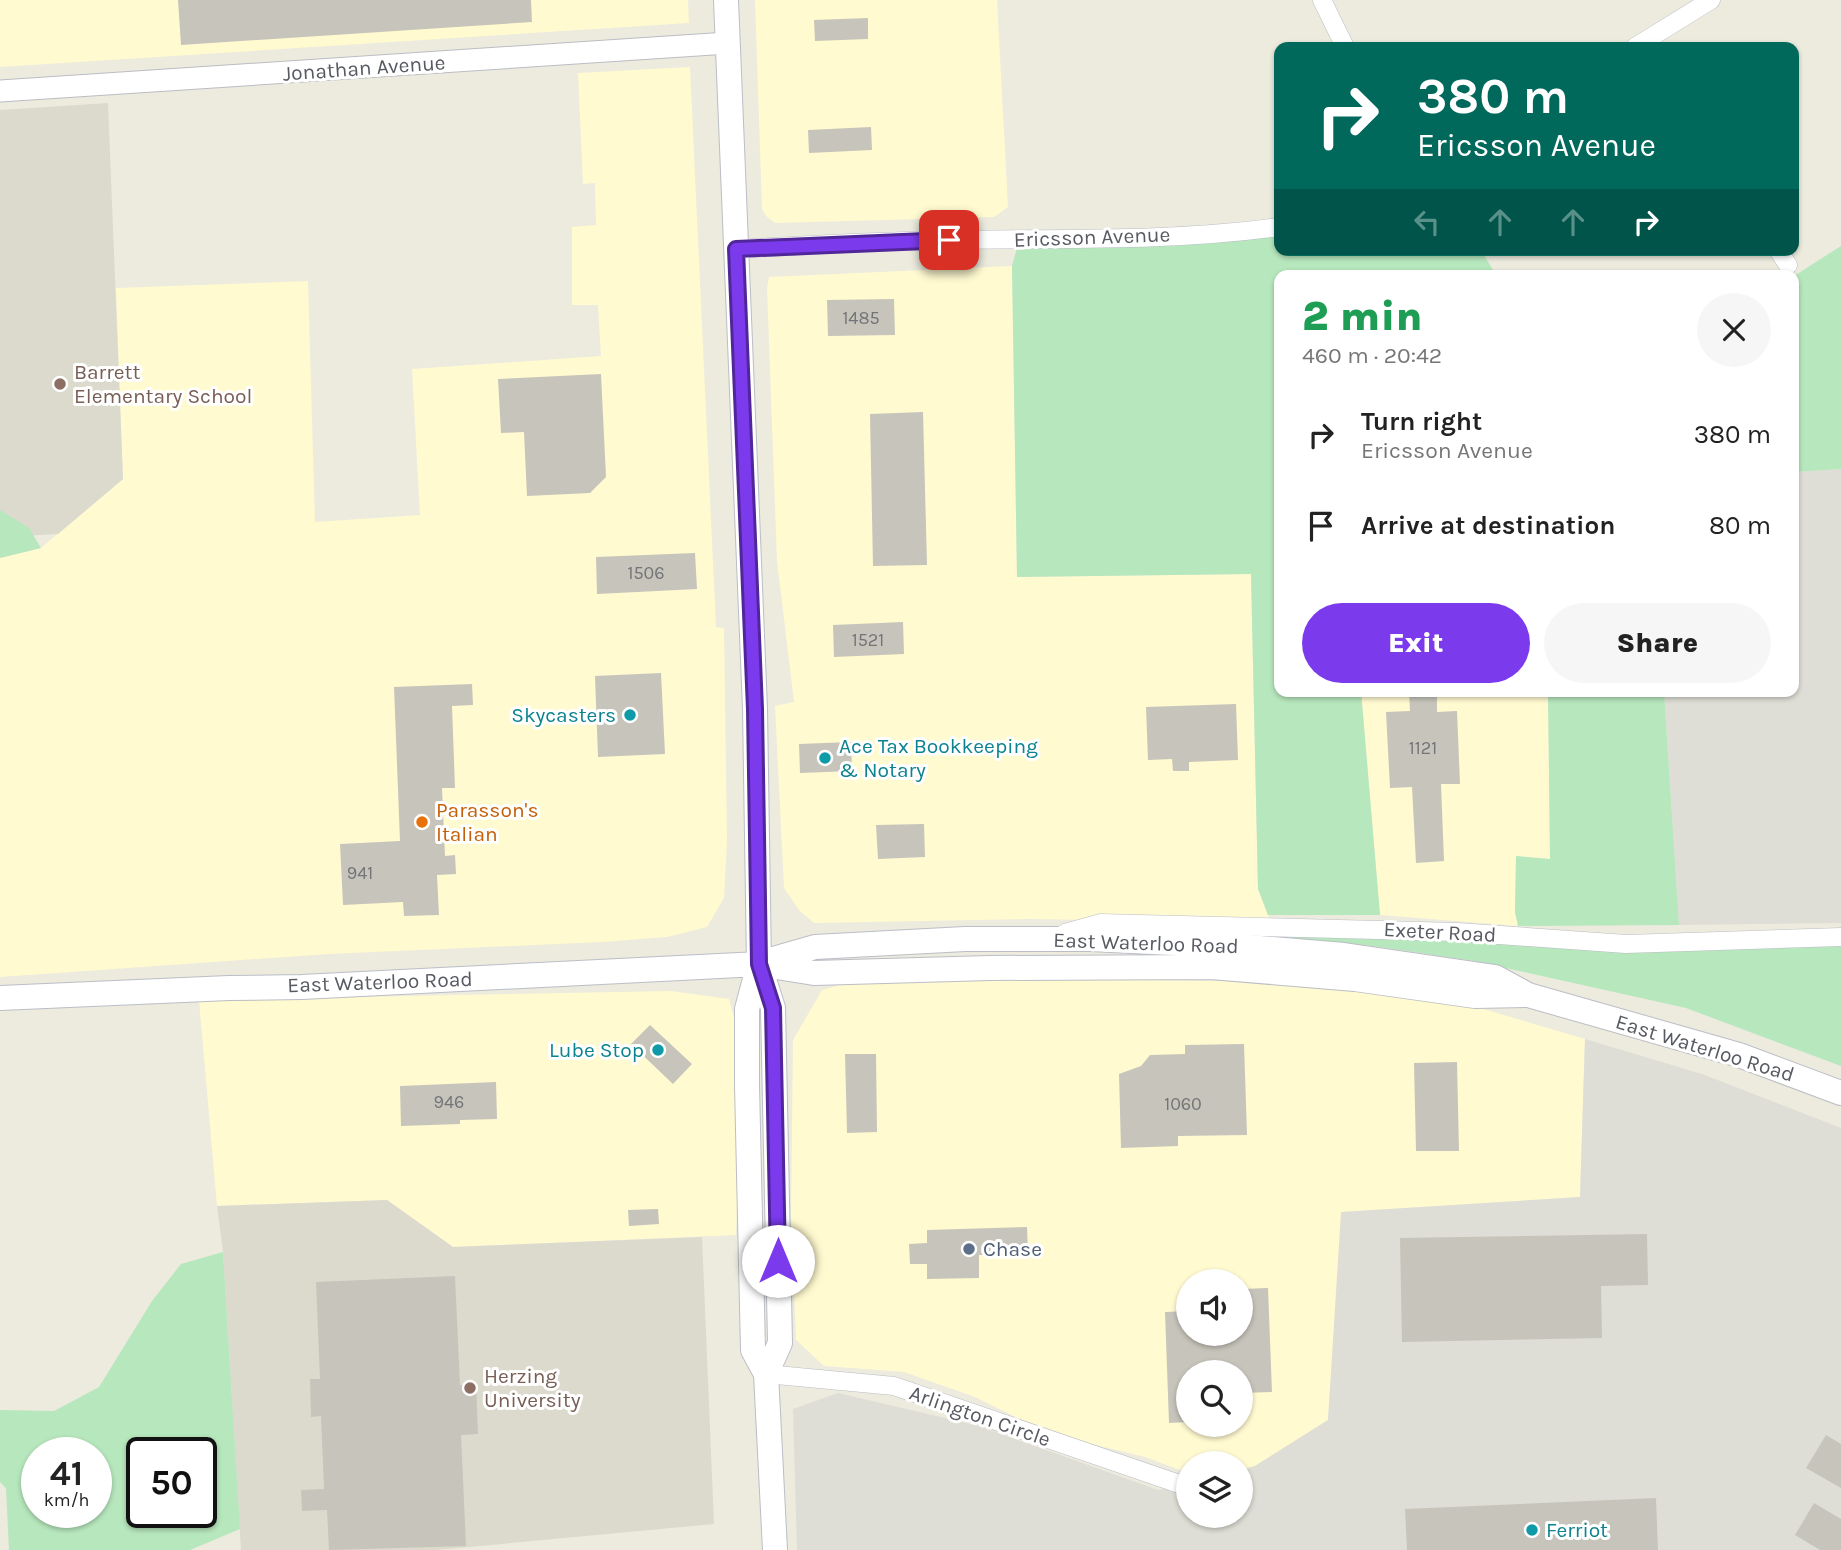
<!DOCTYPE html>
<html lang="en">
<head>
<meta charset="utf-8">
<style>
	:root { --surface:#fff; --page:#f6f6f6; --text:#222; --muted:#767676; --accent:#7c3aed }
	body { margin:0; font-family:Karla,sans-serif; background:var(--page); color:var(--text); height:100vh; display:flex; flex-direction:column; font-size:26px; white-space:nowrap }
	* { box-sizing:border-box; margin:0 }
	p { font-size:23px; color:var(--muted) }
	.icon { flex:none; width:38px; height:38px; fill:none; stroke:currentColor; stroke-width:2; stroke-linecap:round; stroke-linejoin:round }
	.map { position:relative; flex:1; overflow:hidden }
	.drawer { position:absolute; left:1274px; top:270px; width:525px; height:427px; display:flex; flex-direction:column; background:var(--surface); border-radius:14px; box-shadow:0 2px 5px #0004 }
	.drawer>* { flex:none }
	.hud { position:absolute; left:1274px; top:42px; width:525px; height:214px; border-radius:14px; box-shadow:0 2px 5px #0004; background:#00695c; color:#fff; overflow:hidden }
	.tools { position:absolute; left:1176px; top:1269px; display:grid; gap:14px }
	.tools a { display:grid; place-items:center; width:77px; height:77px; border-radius:50%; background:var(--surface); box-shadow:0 2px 5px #0004; font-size:35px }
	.speed { position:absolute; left:21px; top:1437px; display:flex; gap:14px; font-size:35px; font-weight:700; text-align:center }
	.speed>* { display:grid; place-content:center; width:91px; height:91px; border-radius:50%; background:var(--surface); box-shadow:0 2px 5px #0004; line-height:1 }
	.speed small { font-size:18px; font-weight:400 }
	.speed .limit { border:4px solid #111; border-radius:10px; background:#fff; color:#111 }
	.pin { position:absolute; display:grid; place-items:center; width:60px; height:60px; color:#fff; margin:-30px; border-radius:14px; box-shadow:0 4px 10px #0006 }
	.me { position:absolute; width:77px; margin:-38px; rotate:0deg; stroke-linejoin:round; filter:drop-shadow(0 0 5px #0008) }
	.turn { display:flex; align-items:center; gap:24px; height:147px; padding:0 28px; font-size:32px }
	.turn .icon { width:91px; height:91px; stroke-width:2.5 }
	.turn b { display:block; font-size:49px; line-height:60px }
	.lanes { display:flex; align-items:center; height:66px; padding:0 28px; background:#0003; justify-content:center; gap:35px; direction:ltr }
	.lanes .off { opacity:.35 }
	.round { display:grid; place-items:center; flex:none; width:74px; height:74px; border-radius:37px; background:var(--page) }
	.headline { display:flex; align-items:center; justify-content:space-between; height:119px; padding:0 28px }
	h1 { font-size:42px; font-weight:800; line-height:52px; color:#1e9e55 }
	.cta { display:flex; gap:14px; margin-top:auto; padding:14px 28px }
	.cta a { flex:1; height:80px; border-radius:42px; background:var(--accent); color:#fff; font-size:28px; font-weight:800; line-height:80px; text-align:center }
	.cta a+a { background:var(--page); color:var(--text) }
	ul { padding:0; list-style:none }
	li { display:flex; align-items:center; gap:21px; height:91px; padding:0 28px }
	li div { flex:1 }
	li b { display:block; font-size:26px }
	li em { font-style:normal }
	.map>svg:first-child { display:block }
</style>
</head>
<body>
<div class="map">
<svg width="1841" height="1550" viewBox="0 0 1841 1550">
	<rect width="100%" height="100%" fill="#ecebde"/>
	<path fill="#fffad0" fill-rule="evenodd" d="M0 0H688L689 23 0 67Z
		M755 0H997L1008 207 994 217 775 223 766 216 762 209Z
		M690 67 716 627 724 628 727 841 724 898 707 927 667 937 602 942 329 954 0 977V558L41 548 123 479 116 288 308 281 315 522 420 515 412 369 601 356 598 305H572V227L596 225 595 183 583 184 578 73Z
		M1012 266 1017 577 1251 574 1258 889 1271 923 1030 919 814 923 799 910 784 888 775 706 794 702 777 561 767 288 769 277Z
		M1361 691H1548L1550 859 1516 856 1515 912 1518 926 1380 915Z
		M970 978 1288 982 1477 1007 1585 1039 1580 1197 1342 1212 1328 1420 1255 1466 1241 1470V1463H1188V1473L1145 1457 1050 1434 975 1397 904 1372 824 1366 796 1340 791 1217 793 1040 822 990 851 982ZM1188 1281H1241V1334H1188ZM1188 1372H1241V1424H1188Z
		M671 991 729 999 742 1046 736 1235 453 1247 387 1200 217 1206 199 1000Z"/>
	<path fill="#dfded6" d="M1841 469V923L1679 925 1664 691H1794V472Z
		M1585 1039 1702 1074 1841 1128V1550H797L793 1409 838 1393 979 1426 1158 1490 1188 1483V1516H1241V1470L1255 1466 1328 1420 1341 1212 1580 1197Z"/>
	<path fill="#dcdacd" d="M108 103 123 479 58 534 0 537V110Z
		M387 1200 453 1247 702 1237 714 1524 437 1550H241L223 1252 217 1206Z"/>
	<path fill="#b7e7bd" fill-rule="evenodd" d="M1279 237V250H1481L1496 275H1279V691H1361L1380 915H1268L1258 889 1251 574 1017 577 1012 266 1017 248Z
		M1841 246V469L1794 472V276Z
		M0 510 29 528 41 548 0 558Z
		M1548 691H1664L1679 925 1518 926 1515 912 1516 856 1550 859Z
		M1255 934 1841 945V1066L1686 1008 1474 961 1373 946Z
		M223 1252 240 1529 190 1550H9L6 1488 0 1482V1410L54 1411 99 1387 152 1301 181 1264ZM96 1452V1512H37V1452ZM201 1452V1512H142V1452Z"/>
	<path fill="#c7c4bb" d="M178 0H531L532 22 181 45Z
		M868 18V39L815 41 814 20Z
		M871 127 872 150 809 153 808 130Z
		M894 299 895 335 828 336 827 300Z
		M601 374 606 477 590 493 527 496 524 432 501 433 498 379Z
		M923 412 927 565 873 566 870 414Z
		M695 553 697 589 597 594 596 557Z
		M903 622 904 654 834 657 833 625Z
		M661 673 665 754 598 757 595 676Z
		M472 684 473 705 452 706 455 788H442L445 856 455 855 456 874 437 875 439 915 404 916 403 902 343 905 340 844 400 841 394 687Z
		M1409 691H1437V712L1457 711 1460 784H1441L1444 861 1416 863 1412 787 1390 788 1386 712 1410 711Z
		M1236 704 1238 760 1189 762V771H1173L1172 759 1148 760 1146 707Z
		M851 742 852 771 800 773 799 744Z
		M924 824 925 857 878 859 876 825Z
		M650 1025 692 1064 673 1084 631 1044Z
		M1244 1044 1247 1135 1178 1136V1146L1121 1148 1119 1074 1141 1066 1150 1055 1185 1054V1045Z
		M845 1054H876L877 1132 847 1133Z
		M1457 1062 1459 1151H1416L1414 1063Z
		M496 1082 497 1119 460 1120V1124L401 1126 400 1086Z
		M658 1209 659 1224 629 1226 628 1210Z
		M1027 1227 1028 1254 979 1255V1278L927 1279V1264H910L909 1244 927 1243V1230Z
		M1647 1234 1648 1285 1601 1286 1602 1338 1402 1342 1400 1238Z
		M455 1276 460 1385 476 1384 478 1434 461 1435 466 1546 329 1550 327 1510 302 1511 301 1490 324 1489 321 1416 311 1417 310 1379H320L316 1282Z
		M1268 1288 1272 1392 1241 1393V1372H1188V1422L1169 1423 1165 1312 1188 1311V1334H1241V1289Z
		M1826 1435 1841 1444V1488L1806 1468Z
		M1656 1498 1658 1550H1407L1405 1509Z
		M1814 1503 1841 1519V1550H1820L1795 1535Z"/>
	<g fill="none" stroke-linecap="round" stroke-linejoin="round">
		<g stroke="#bbbdc4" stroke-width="19">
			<path id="minor" d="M1322 0 1345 47
				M1635 47 1711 0
				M736 249C807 245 878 241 949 240 1059 238 1171 242 1279 227
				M1778 250 1788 265
				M1065 933 1101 923 1458 932 1626 944 1841 937
				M766 1374 894 1386 1188 1487"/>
		</g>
		<g stroke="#bbbdc4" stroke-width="23">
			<path id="tertiary" d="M0 91 728 43"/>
		</g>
		<g stroke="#bbbec6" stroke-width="26">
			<path id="secondary" d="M726 0 755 709 759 964 747 1009V1085L753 1350 766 1374 775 1550
				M763 962 815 947 965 939H1090L1235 946 1344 955 1495 977 1528 995 1739 1055 1841 1093
				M759 964 773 1008 780 1343 766 1374
				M0 998 229 988 302 987 759 964 814 973 990 968 1211 967 1355 979 1475 996 1528 995"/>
		</g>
		<use href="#minor" stroke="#fff" stroke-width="18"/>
		<use href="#tertiary" stroke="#fff" stroke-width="21"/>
		<use href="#secondary" stroke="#fff" stroke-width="24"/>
	</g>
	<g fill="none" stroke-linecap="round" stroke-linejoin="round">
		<g stroke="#51269a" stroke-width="18">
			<path id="route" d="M778 1261 773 1008 759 964 755 709 736 249 949 240"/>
		</g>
		<use href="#route" stroke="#7c3aed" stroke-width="12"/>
	</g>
	<g fill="#8d6e63" stroke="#fff" stroke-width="2.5">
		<circle cx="60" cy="384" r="7"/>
		<circle cx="470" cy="1388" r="7"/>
	</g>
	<g fill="#0f9aa8" stroke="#fff" stroke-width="2.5">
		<circle cx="630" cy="715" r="7"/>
		<circle cx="825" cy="758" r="7"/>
		<circle cx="658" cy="1050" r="7"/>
		<circle cx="1532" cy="1530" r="7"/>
	</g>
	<circle fill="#e8710a" stroke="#fff" stroke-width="2.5" cx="422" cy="822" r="7"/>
	<circle fill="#5c6f8a" stroke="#fff" stroke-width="2.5" cx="969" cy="1249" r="7"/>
	<g text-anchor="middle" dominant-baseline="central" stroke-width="6" stroke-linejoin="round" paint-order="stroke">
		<g font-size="18" fill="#737478">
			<text x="861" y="318">1485</text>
			<text x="646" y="573">1506</text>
			<text x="868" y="640">1521</text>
			<text x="1423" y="748">1121</text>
			<text x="360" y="873">941</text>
			<text x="449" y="1102">946</text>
			<text x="1183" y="1104">1060</text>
		</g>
		<g font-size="21" fill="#575a61" stroke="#fff">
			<text transform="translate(364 68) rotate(-4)">Jonathan Avenue</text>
			<text transform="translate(1092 237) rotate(-2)">Ericsson Avenue</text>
			<text transform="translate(1440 932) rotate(3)">Exeter Road</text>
			<text transform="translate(1146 943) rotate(2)">East Waterloo Road</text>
			<text transform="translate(380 982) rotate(-2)">East Waterloo Road</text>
			<text transform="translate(1705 1048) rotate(17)">East Waterloo Road</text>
			<text transform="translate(980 1416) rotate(19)">Arlington Circle</text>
		</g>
		<g font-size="21" fill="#785e54" stroke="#fff" text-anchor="start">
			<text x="74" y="372">Barrett<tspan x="74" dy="24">Elementary School</tspan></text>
			<text x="484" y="1376">Herzing<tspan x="484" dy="24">University</tspan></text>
		</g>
		<g font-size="21" fill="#0d838f" stroke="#fff" text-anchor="end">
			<text x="616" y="715">Skycasters</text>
			<text x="839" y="746" text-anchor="start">Ace Tax Bookkeeping<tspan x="839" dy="24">&amp; Notary</tspan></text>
			<text x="644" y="1050">Lube Stop</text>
			<text x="1546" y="1530" text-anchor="start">Ferriot</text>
		</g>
		<g font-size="21" fill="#c56008" stroke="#fff" text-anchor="start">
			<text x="436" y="810">Parasson's<tspan x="436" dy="24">Italian</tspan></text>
		</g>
		<g font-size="21" fill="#4e5e75" stroke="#fff" text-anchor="start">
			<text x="983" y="1249">Chase</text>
		</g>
	</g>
</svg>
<div class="tools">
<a><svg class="icon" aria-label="sound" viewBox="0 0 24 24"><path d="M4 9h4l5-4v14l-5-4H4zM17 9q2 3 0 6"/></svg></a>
<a><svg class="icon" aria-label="search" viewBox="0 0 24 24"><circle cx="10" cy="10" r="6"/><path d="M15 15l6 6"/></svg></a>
<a><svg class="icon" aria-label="layers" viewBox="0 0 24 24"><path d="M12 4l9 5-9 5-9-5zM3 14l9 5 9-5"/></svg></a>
</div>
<div class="speed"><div>41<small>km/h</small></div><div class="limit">50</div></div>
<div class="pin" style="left:949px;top:240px;background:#d93025"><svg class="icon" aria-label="arrive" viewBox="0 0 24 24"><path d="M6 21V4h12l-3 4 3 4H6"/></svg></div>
<svg class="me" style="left:778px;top:1261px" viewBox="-20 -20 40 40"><circle r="19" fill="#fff"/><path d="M0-13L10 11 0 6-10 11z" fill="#7c3aed"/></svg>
<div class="hud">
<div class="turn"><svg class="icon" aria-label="right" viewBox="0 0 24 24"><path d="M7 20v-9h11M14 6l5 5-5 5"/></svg><div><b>380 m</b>Ericsson Avenue</div></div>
<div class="lanes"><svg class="icon off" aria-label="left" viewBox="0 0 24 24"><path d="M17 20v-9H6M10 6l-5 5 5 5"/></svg><svg class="icon off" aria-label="ahead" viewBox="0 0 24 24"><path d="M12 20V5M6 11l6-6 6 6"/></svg><svg class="icon off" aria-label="ahead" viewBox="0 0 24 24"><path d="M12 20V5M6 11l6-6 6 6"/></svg><svg class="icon" aria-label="right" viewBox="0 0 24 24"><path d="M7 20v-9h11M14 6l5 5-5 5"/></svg></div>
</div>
<section class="drawer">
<div class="headline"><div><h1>2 min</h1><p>460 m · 20:42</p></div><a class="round"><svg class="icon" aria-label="close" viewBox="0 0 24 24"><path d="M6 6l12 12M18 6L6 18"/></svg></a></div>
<ul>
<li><svg class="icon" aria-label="right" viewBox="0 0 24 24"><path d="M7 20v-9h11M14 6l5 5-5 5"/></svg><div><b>Turn right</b><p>Ericsson Avenue</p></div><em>380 m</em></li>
<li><svg class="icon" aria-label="arrive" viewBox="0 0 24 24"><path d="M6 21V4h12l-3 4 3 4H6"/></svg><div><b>Arrive at destination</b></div><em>80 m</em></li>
</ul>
<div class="cta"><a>Exit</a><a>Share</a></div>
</section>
</div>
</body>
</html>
